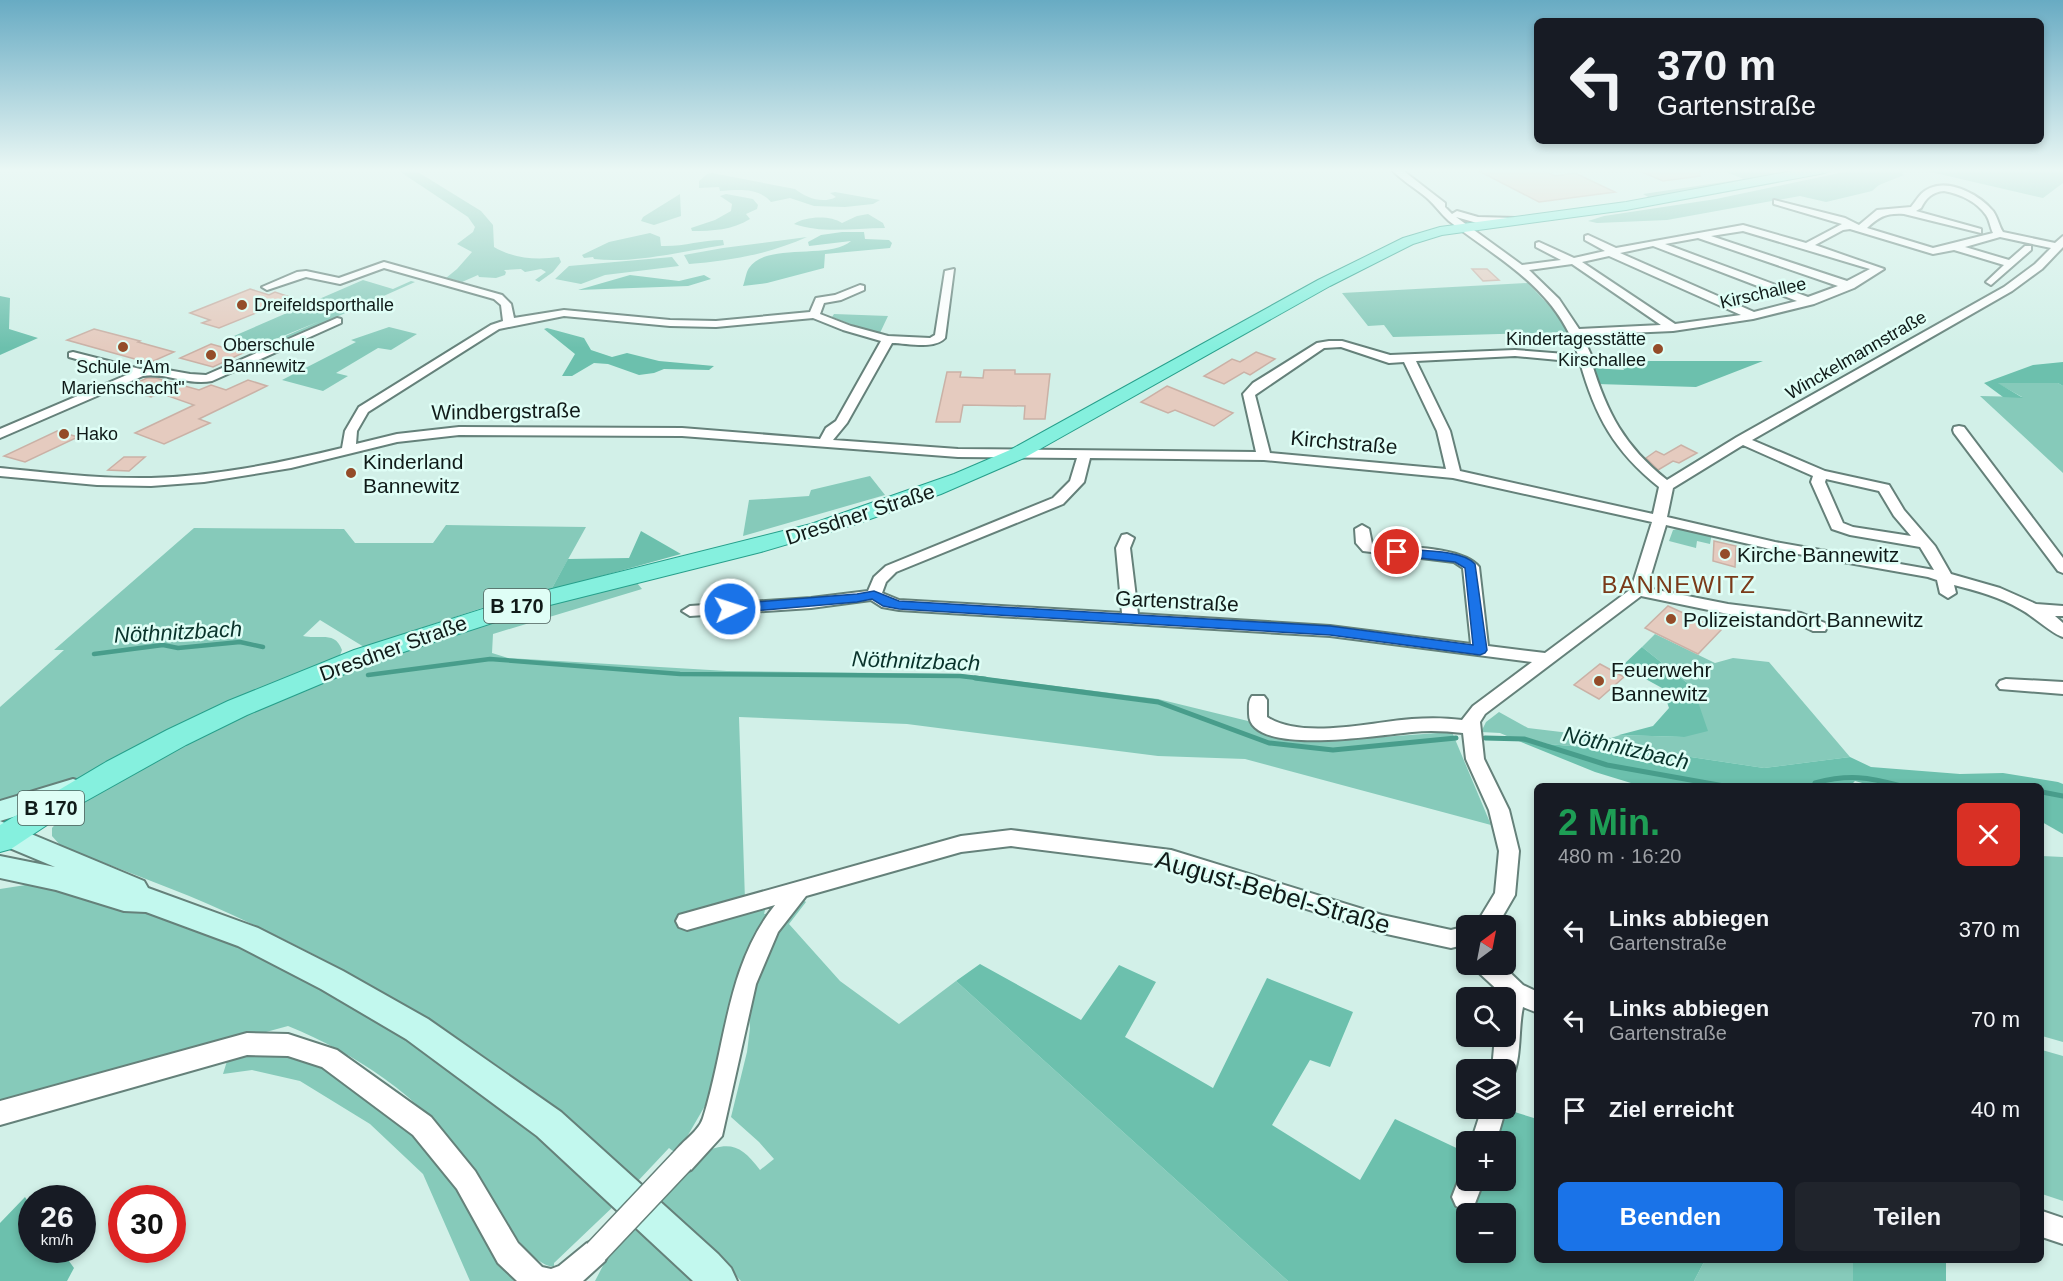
<!DOCTYPE html>
<html lang="de">
<head>
<meta charset="utf-8">
<style>
	:root { --surface:#171b24; --page:#20242c; --text:#f1f3f6; --muted:#9ea1a6; --accent:#1a73e8 }
	body { margin:0; font-family:Helvetica,sans-serif; background:var(--page); color:var(--text); height:100vh; display:flex; flex-direction:column; font-size:22px; white-space:nowrap }
	* { box-sizing:border-box; margin:0 }
	p { font-size:20px; color:var(--muted) }
	.icon { flex:none; width:33px; height:33px; fill:none; stroke:currentColor; stroke-width:2; stroke-linecap:round; stroke-linejoin:round }
	.map { position:relative; flex:1; overflow:hidden }
	.side { position:absolute; left:1534px; top:783px; width:510px; height:480px; display:flex; flex-direction:column; background:var(--surface); border-radius:9px; box-shadow:0 3px 9px #0003 }
	.side>* { flex:none }
	.banner { position:absolute; left:1534px; top:18px; width:510px; height:126px; border-radius:9px; box-shadow:0 3px 9px #0003; background:#171b24; color:var(--text); overflow:hidden }
	.needle { width:39px; rotate:32deg }
	.buttons { position:absolute; left:1456px; top:915px; display:grid; gap:12px }
	.buttons a { display:grid; place-items:center; width:60px; height:60px; border-radius:9px; background:var(--surface); box-shadow:0 3px 9px #0003; font-size:30px }
	.speed { position:absolute; left:18px; top:1185px; display:flex; gap:12px; font-size:30px; font-weight:700; text-align:center }
	.speed>* { display:grid; place-content:center; width:78px; height:78px; border-radius:50%; background:var(--surface); box-shadow:0 3px 9px #0003; line-height:1 }
	.speed small { font-size:15px; font-weight:400 }
	.speed .limit { border:9px solid #d22; background:#fff; color:#111 }
	.pin { position:absolute; display:grid; place-items:center; width:51px; height:51px; color:#fff; margin:-26px; border:3px solid #fff; border-radius:50%; box-shadow:0 2px 6px #0007 }
	.me { position:absolute; width:66px; margin:-33px; rotate:86deg; stroke-linejoin:round; filter:drop-shadow(0 0 4px #0008) }
	.turn { display:flex; align-items:center; gap:21px; height:126px; padding:0 24px; font-size:27px }
	.turn .icon { width:78px; height:78px; stroke-width:2.5 }
	.turn b { display:block; font-size:42px; line-height:51px }
	.round { display:grid; place-items:center; flex:none; width:63px; height:63px; border-radius:9px; background:var(--page) }
	.headline { display:flex; align-items:center; justify-content:space-between; height:102px; padding:0 24px }
	h1 { font-size:36px; font-weight:700; line-height:45px; color:#1e9e55 }
	.primary-button { display:flex; gap:12px; margin-top:auto; padding:12px 24px }
	.primary-button a { flex:1; height:69px; border-radius:9px; background:var(--accent); color:#fff; font-size:24px; font-weight:700; line-height:69px; text-align:center }
	.primary-button a+a { background:var(--page); color:var(--text) }
	ul { padding:0; list-style:none }
	li { display:flex; align-items:center; gap:18px; height:90px; padding:0 24px }
	li div { flex:1 }
	li b { display:block; font-size:22px }
	li em { font-style:normal }
	.map>svg:first-child { display:block }
</style>
</head>
<body>
<div class="map">
<svg width="2063" height="1281" viewBox="0 0 2063 1281">
	<rect width="100%" height="100%" fill="#d2f0e8"/>
	<path fill="#86caba" d="M396 169H413L481 211 493 225 494 247C514 259 537 260 559 257L561 262 553 272 539 282 535 280 546 272 541 269 525 272 521 269 504 270 506 272 505 275 496 278 479 277 478 275 462 282 446 278 457 269 472 252 457 244 473 232 475 227 468 217Z
		M1718 169H1762L1773 173 1803 169 1650 198 1643 194 1744 179Z
		M1858 169H1917L1901 173 1904 175 1879 185 1872 191 1826 202 1800 196 1667 220 1597 223 1588 221 1604 216 1716 199Z
		M1918 169H2063V183L2043 198Z
		M712 173 795 189C806 198 823 204 836 197L830 193 835 192 880 200 873 204 845 207 814 206 790 198 771 202C758 187 738 190 720 191L719 187 699 188V181L707 174Z
		M680 194 681 216 654 225 641 221 643 217Z
		M726 194 753 199 758 205 757 209 746 214 750 219C732 230 713 231 692 231L691 228 715 220 731 211 732 204 720 196Z
		M868 214 883 223 885 228C854 228 823 234 794 224 805 216 831 215 842 223L857 216Z
		M650 233 660 237 661 246C683 247 700 240 723 240L724 245C684 251 634 264 594 259L593 257 584 258 582 255 609 242Z
		M807 237C769 254 730 261 689 264L684 255 723 248Z
		M672 257 679 266 605 275 581 284 555 279 569 266Z
		M363 280 393 289 411 281 415 282 269 347 265 345 320 321 261 345 234 336Z
		M1528 283 1556 313 1568 332 1393 337 1384 325 1368 326 1342 293Z
		M834 314 888 316 879 335 832 317Z
		M389 327 417 334 391 350 378 348 336 373 348 376 323 391 282 380 356 342 351 340Z
		M1997 383H2058L2063 386V473L1980 396 2022 397Z
		M870 476 885 495 743 536 749 500 809 496 811 490Z
		M446 525 586 527 551 590 482 608 364 647 320 620 303 636C319 640 335 630 342 650L339 658 62 786 0 807V707L64 650H54L194 528 344 529 355 543H433Z
		M1681 528 1712 533 1710 544 1697 541 1696 548 1669 541 1673 530Z
		M637 583 642 589 493 634 492 653 508 658 727 671 960 674 1158 699 1248 721 1266 735 1354 739 1452 732 1491 825 1245 759 1158 756 907 724 739 717 745 900 766 906 764 914 771 913 713 1092 677 1154 669 1148 637 1182C515 1062 364 973 208 904 160 883 109 866 60 845L52 836V828L59 820 86 800 171 751 297 690 382 654 548 604Z
		M1655 634 1715 663 1733 658 1769 662 1850 757 1764 768 1684 756 1548 744 1523 737 1521 742 1500 733 1481 732 1486 722 1499 712 1528 728 1611 738 1620 735 1684 737 1686 682 1642 647Z
		M2042 856 2063 857V1042L2042 1036Z
		M32 884 92 894 242 948 293 973 405 1037 505 1108 618 1202 554 1263V1267C523 1265 482 1182 463 1156 421 1097 355 1053 288 1026L0 1104V889Z
		M800 898 806 902 789 924 840 981 899 1024 956 981 1288 1281H741L661 1200 689 1170 704 1157 702 1153C730 1140 742 1146 760 1170L774 1159 759 1142 731 1117 747 1052 750 1028 749 1015 766 949Z
		M2042 1050 2063 1056V1201L2042 1194Z
		M289 1052 341 1073 433 1150 521 1281H470L423 1174 370 1124 300 1081 252 1070 223 1074 227 1061 244 1055Z
		M638 1224 693 1281H595L608 1256Z
		M1705 1260H1853V1281H1694Z"/>
	<path fill="#6cc0ad" fill-rule="evenodd" d="M842 232H864L865 239 889 240 892 243 890 248 825 254 824 268 767 283 743 286C745 281 746 272 749 268 766 242 829 260 851 241L809 246 808 242 821 235Z
		M630 275 679 281 704 275 711 279 688 286 578 290Z
		M0 296 10 298 9 329 38 338 0 355Z
		M547 328 584 338 591 350 612 357 627 353 659 361 714 366 709 370 664 369 654 373 639 375 608 364 594 363 572 376H562L575 354 544 329Z
		M1619 361H1763L1696 387 1597 384 1594 368 1624 370Z
		M2063 362V386L2058 383H1998L2023 398 2003 397 1984 383 2033 365Z
		M641 531 681 554 551 590 568 559 629 558Z
		M1642 647 1686 682 1698 702 1708 731 1684 737 1619 735 1653 726 1669 708 1662 688 1622 666Z
		M1523 737 1548 744 1684 756 1764 768 1850 757 1871 767 1960 774 2003 773 2058 782 2063 784V834L2042 822V786H1873L1855 781 1850 786H1683L1631 783 1595 772 1521 742Z
		M980 964 1081 1020 1119 965 1156 982 1125 1037 1213 1088 1267 978 1353 1012 1330 1067 1310 1060 1272 1125 1360 1180 1395 1119 1467 1153V1180H1506V1142L1490 1141 1505 1109 1537 1119 1538 1260H1705L1694 1281H1288L956 981ZM1467 1214H1506V1252H1467Z
		M25 1197 31 1206 32 1250H61L74 1268 67 1281H0V1223Z
		M1853 1260H1946V1281H1853Z"/>
	<g fill="none" stroke-linecap="round" stroke-linejoin="round">
		<path stroke="#489d8b" stroke-width="4.5" d="M94 654 163 645 178 648 240 642 263 647
			M368 675 490 659 680 674 960 676 986 679"/>
		<path stroke="#489d8b" stroke-width="5" d="M975 678 1158 702 1269 743 1333 750 1456 738
			M1485 738 1524 739 1607 765 1724 786
			M1814 786 1815 783C1849 774 1868 777 1901 786
			M2042 792 2063 796"/>
	</g>
	<path fill="#e5cbbf" stroke="#cab1a6" stroke-width="1.5" d="M1475 169H1540L1555 176 1575 173 1615 192 1539 202Z
		M1635 169H1699L1700 176 1663 181Z
		M1472 269H1487L1499 280 1483 281Z
		M250 289 269 295 275 292 293 298 219 328 202 323 210 320 190 313Z
		M94 329 140 341 138 342 174 352 149 363 67 340Z
		M211 344 243 353 213 367 180 358Z
		M1256 352 1275 359 1250 375 1244 372 1224 384 1204 376 1232 359 1240 362Z
		M984 370H1015V374H1050L1045 419H1024L1025 406 963 405 960 422H936L947 372H961L960 377 983 378Z
		M147 378H156L199 390 211 385 226 390 248 380 267 386 199 419 210 423 164 444 135 433 194 405 160 393 151 397 123 389Z
		M1167 386 1233 413 1214 426 1175 410 1168 413 1141 402Z
		M57 431 78 437 25 462 4 456Z
		M1681 445 1697 453 1679 463 1673 461 1658 470 1646 458 1656 451 1664 455Z
		M124 457H145L129 471 108 470Z
		M1714 541 1736 546 1735 567 1713 561Z
		M1668 606 1703 622 1721 630 1698 654 1645 628Z
		M1600 664 1624 677 1599 699 1574 685Z"/>
	<g fill="none" stroke-linecap="round" stroke-linejoin="round">
		<g stroke="#65817a" stroke-width="4">
			<path id="street" d="M1391 169H1401L1445 203V207L1452 214 1457 211 1478 217 1516 218 1518 220 1513 223H1477L1456 217 1522 265 1561 260 1536 247V243L1539 242 1574 258 1605 251 1585 240V236L1588 235 1616 248 1743 225 1806 243 1842 224 1774 204V200L1845 218 1859 225 1877 210 1911 207C1917 200 1920 192 1930 188 1950 179 1980 195 1993 211 1998 218 1999 226 2003 232L2055 243 2063 236V247L2042 269 2012 291 1752 440 1825 471 1889 485 1904 510 1935 546 1951 574 2000 588 2036 604 2063 606V616H2055L2063 623V637C2054 635 2032 615 2020 609 2000 597 1977 591 1954 585L1956 593 1948 598 1940 593 1937 580 1928 577 1775 550 1666 525 1647 588 1728 604 1801 613 1825 623 1827 627 1825 631H1813L1797 623 1728 614 1641 596 1485 714 1480 722 1484 759 1509 810 1519 851 1515 895 1497 926H1475L1495 893 1499 851 1489 810 1466 759 1463 733C1446 731 1429 730 1412 732 1385 734 1249 758 1249 714 1249 707 1248 701 1252 696H1264L1267 700V717C1302 740 1371 722 1412 719 1429 718 1446 718 1462 720L1473 706 1532 662 1330 636 899 610 882 607 871 600 811 608 690 616 682 611 690 606 811 598 868 591 874 577 886 566 1053 498 1070 481 1077 458 958 457 682 436 459 435 397 442 291 468 204 482 151 486 97 485 0 476V468C50 473 101 479 151 478 216 476 280 463 342 448L345 431 359 407 491 325 503 321 501 305 494 299 384 268 340 284 306 277 267 290 262 287 297 272 306 271 339 278 384 262 502 295 511 304 514 318 564 310 670 320 716 321 810 312 816 298 835 295 860 285 864 286V290L841 300 824 303 820 314 851 326 888 336 930 338 935 335 945 271 954 269 945 338C934 350 907 343 892 343L847 423 833 440 958 449 1256 452 1243 394 1253 383 1317 343 1329 341H1342L1390 355 1515 350 1578 355C1556 288 1502 262 1449 221 1441 214 1435 205 1427 198 1415 188 1401 180 1391 169ZM1944 191C1960 194 1976 201 1986 215 1990 221 1990 227 1993 233L1933 248 1867 228C1880 216 1887 213 1904 214L1981 233V229L1916 211 1921 208C1926 198 1932 192 1944 191ZM1850 229 1933 254 1954 250 2004 265 1986 282 1991 285 2031 250V246H2025L2009 260 1965 247 2000 237 2051 248 2035 264 2004 287 1737 437 1667 480C1624 446 1607 413 1591 361L1593 359 1582 335 1673 331 1753 319 1814 304 1854 288 1884 269 1815 245 1843 230ZM1743 231 1870 269 1847 281 1711 236ZM1698 238 1838 286 1808 297 1665 244ZM1653 246 1797 301 1754 312 1620 253ZM1609 256 1741 315 1675 324 1582 262ZM1572 264 1661 325 1579 329 1559 299 1529 270ZM564 316 670 326 716 327 813 318 843 330 881 341 836 421 826 428 820 439 682 428 459 427 397 434 356 444 357 431 368 412 499 329ZM1341 347 1389 363 1404 362 1437 431 1446 469 1270 453 1255 395 1324 348ZM1515 356 1580 362C1595 416 1614 451 1659 487L1653 514 1460 471 1450 431 1416 361ZM1743 445 1813 476 1811 482 1832 529 1850 535 1920 547 1934 570 1775 542 1667 517 1673 488ZM1090 458 1264 460 1453 478 1652 522 1631 589 1545 653 1488 646 1479 567C1463 546 1398 547 1372 544L1369 529 1362 525 1355 529 1356 543 1363 551 1454 562 1463 568 1471 644 1330 626 1138 614 1130 548 1134 538 1127 534 1122 535 1116 548 1122 613 899 600 882 593 886 582 896 572 1063 504 1084 482ZM1826 479 1879 491 1894 516 1911 536 1853 527 1843 523 1825 482Z
				M337 318 341 319V323L212 381C189 386 166 372 143 376L0 438V429L129 374 69 357V353L73 352 140 369 156 368 190 374 206 375Z
				M1959 426 1964 427 2063 558V573L2058 571 1954 433 1953 430 1954 427Z
				M2006 679 2063 682V694L2000 689 1997 685 2000 681Z
				M1011 830 1171 850 1382 915 1451 930 1467 926V944L1451 948 1382 933 1171 866 1011 846 961 852 806 896 778 932 756 984 722 1136 691 1170 682 1174 673 1170 669 1161C676 1144 698 1134 703 1118 726 1046 726 966 775 905L687 930 679 927 676 921 679 915 961 836Z
				M1474 964H1501L1523 985 1538 992V1013L1523 1007C1518 1029 1522 1057 1512 1078L1506 1080V1070H1492L1495 1036H1506V998H1502L1503 995 1477 971Z
				M247 1033 288 1034 337 1050 431 1117 475 1171 518 1243 542 1267 551 1269 559 1266 587 1243 596 1239 605 1243 609 1252 605 1261 583 1281H517L498 1263 457 1189 413 1135 322 1067 288 1056 247 1055 0 1125V1101Z
				M1482 1108H1506L1496 1142H1471Z
				M1467 1169V1180H1484L1474 1206 1465 1210 1456 1206 1452 1197 1462 1171Z
				M2042 1211 2063 1218V1244L2042 1237Z"/>
		</g>
		<g stroke="#65817a" stroke-width="4">
			<path id="secondary" d="M73 779 82 782 86 789 82 796 0 821V801Z
				M0 821 144 881 148 888 258 928 343 971 428 1019 561 1112 718 1254 731 1268 737 1281H693L537 1136 406 1039 321 989 238 946 146 912 124 911 56 890 0 878V856L55 867 0 844Z"/>
		</g>
		<g stroke="#279f8b" stroke-width="2">
			<path id="primary" d="M1803 169H1832L1825 173 1626 210 1442 235 1413 244 1330 286 1024 458 941 494 856 524 761 552 538 608 373 662 247 715 186 745 68 811 11 849 0 852V825L106 762 167 730 228 701 354 650 520 597 811 524 954 474 1010 450 1318 280 1403 238 1440 227 1626 202Z"/>
		</g>
		<use href="#street" fill="#fff" fill-rule="evenodd"/>
		<use href="#secondary" fill="#c2f8ee" fill-rule="evenodd"/>
		<use href="#primary" fill="#85f0de" fill-rule="evenodd"/>
		<g stroke="#65817a" stroke-width="27" stroke-linecap="butt">
			<path id="street-bridge" d="M596 1252 682 1161"/>
		</g>
		<use href="#street-bridge" stroke="#fff" stroke-width="24"/>
	</g>
	<linearGradient id="sky" x2="0" y2="1"><stop stop-color="#68abc3"/><stop offset="0.49" stop-color="#ebf8f5"/><stop offset="1" stop-color="#ebf8f5" stop-opacity="0"/></linearGradient>
	<rect width="2063" height="348" fill="url(#sky)"/>
	<path fill="#1a73e8" stroke="#114b97" stroke-width="1.5" d="M1397 549C1418 551 1462 549 1475 564L1487 650 1485 653 1480 655 1330 635 899 609 883 606 872 599 857 602 730 613 723 609 730 604 857 594 874 591 899 601 1330 626 1473 645 1465 568 1455 562 1393 555 1391 552Z"/>
	<g fill="#944c29" stroke="#dffef6" stroke-width="2">
		<circle cx="242" cy="305" r="6"/>
		<circle cx="123" cy="347" r="6"/>
		<circle cx="1658" cy="349" r="6"/>
		<circle cx="211" cy="355" r="6"/>
		<circle cx="64" cy="434" r="6"/>
		<circle cx="351" cy="473" r="6"/>
		<circle cx="1725" cy="554" r="6"/>
		<circle cx="1671" cy="619" r="6"/>
		<circle cx="1599" cy="681" r="6"/>
	</g>
	<g text-anchor="middle" dominant-baseline="central" stroke-width="5" stroke-linejoin="round" paint-order="stroke">
		<g font-size="18" fill="#101b19" stroke="#dffef6">
			<text transform="translate(1763 293) rotate(-13)">Kirschallee</text>
			<text transform="translate(1856 355) rotate(-30)">Winckelmannstraße</text>
		</g>
		<g font-size="18" fill="#101b19" stroke="#dffef6" text-anchor="start">
			<text x="254" y="305">Dreifeldsporthalle</text>
			<text x="1646" y="339" text-anchor="end">Kindertagesstätte<tspan x="1646" dy="21">Kirschallee</tspan></text>
			<text x="223" y="345">Oberschule<tspan x="223" dy="21">Bannewitz</tspan></text>
			<text x="123" y="367" text-anchor="middle">Schule "Am<tspan x="123" dy="21">Marienschacht"</tspan></text>
			<text x="76" y="434">Hako</text>
		</g>
		<g fill="#dffef6" stroke="#4e5f5b" stroke-width="1.5">
			<rect x="484" y="589" width="66" height="34" rx="4.5"/>
			<rect x="18" y="791" width="66" height="34" rx="4.5"/>
		</g>
		<g font-size="20" font-weight="bold" fill="#101b19">
			<text x="517" y="606">B 170</text>
			<text x="51" y="808">B 170</text>
		</g>
		<g font-size="21" fill="#101b19" stroke="#dffef6">
			<text transform="translate(506 411) rotate(-1)">Windbergstraße</text>
			<text transform="translate(1344 442) rotate(5)">Kirchstraße</text>
			<text transform="translate(860 514) rotate(-18)">Dresdner Straße</text>
			<text transform="translate(1177 601) rotate(3)">Gartenstraße</text>
			<text transform="translate(393 648) rotate(-20)">Dresdner Straße</text>
		</g>
		<g font-size="21" fill="#101b19" stroke="#dffef6" text-anchor="start">
			<text x="363" y="461">Kinderland<tspan x="363" dy="24">Bannewitz</tspan></text>
			<text x="1737" y="554">Kirche Bannewitz</text>
			<text x="1683" y="619">Polizeistandort Bannewitz</text>
			<text x="1611" y="669">Feuerwehr<tspan x="1611" dy="24">Bannewitz</tspan></text>
		</g>
		<g font-size="22" font-style="italic" fill="#09332b" stroke="#dffef6">
			<text transform="translate(178 632) rotate(-3)">Nöthnitzbach</text>
			<text transform="translate(916 661) rotate(2)">Nöthnitzbach</text>
			<text transform="translate(1626 748) rotate(13)">Nöthnitzbach</text>
		</g>
		<g font-size="24" letter-spacing="1.5" fill="#7a3a19" stroke="#dffef6">
			<text x="1679" y="584">BANNEWITZ</text>
		</g>
		<g font-size="26" fill="#101b19" stroke="#dffef6">
			<text transform="translate(1273 892) rotate(16)">August-Bebel-Straße</text>
		</g>
	</g>
</svg>
<div class="buttons">
<a><svg class="needle" viewBox="-14 -14 28 28"><path d="M0-13l5 13h-10z" fill="#e53935"/><path d="M0 13l5-13h-10z" fill="#9ea1a6"/></svg></a>
<a><svg class="icon" aria-label="search" viewBox="0 0 24 24"><circle cx="10" cy="10" r="6"/><path d="M15 15l6 6"/></svg></a>
<a><svg class="icon" aria-label="layers" viewBox="0 0 24 24"><path d="M12 4l9 5-9 5-9-5zM3 14l9 5 9-5"/></svg></a>
<a>+</a>
<a>−</a>
</div>
<div class="speed"><div>26<small>km/h</small></div><div class="limit">30</div></div>
<div class="pin" style="left:1397px;top:552px;background:#d93025"><svg class="icon" aria-label="arrive" viewBox="0 0 24 24"><path d="M6 21V4h12l-3 4 3 4H6"/></svg></div>
<svg class="me" style="left:730px;top:609px" viewBox="-20 -20 40 40"><circle r="17" fill="#1a73e8" stroke="#fff" stroke-width="3"/><path d="M0-11L8 9 0 5-8 9z" fill="#fff"/></svg>
<div class="banner">
<div class="turn"><svg class="icon" aria-label="left" viewBox="0 0 24 24"><path d="M17 20v-9H6M10 6l-5 5 5 5"/></svg><div><b>370 m</b>Gartenstraße</div></div>
</div>
<section class="side">
<div class="headline"><div><h1>2 Min.</h1><p>480 m · 16:20</p></div><a class="round" style="background:#d93025;color:#fff"><svg class="icon" aria-label="close" viewBox="0 0 24 24"><path d="M6 6l12 12M18 6L6 18"/></svg></a></div>
<ul>
<li><svg class="icon" aria-label="left" viewBox="0 0 24 24"><path d="M17 20v-9H6M10 6l-5 5 5 5"/></svg><div><b>Links abbiegen</b><p>Gartenstraße</p></div><em>370 m</em></li>
<li><svg class="icon" aria-label="left" viewBox="0 0 24 24"><path d="M17 20v-9H6M10 6l-5 5 5 5"/></svg><div><b>Links abbiegen</b><p>Gartenstraße</p></div><em>70 m</em></li>
<li><svg class="icon" aria-label="arrive" viewBox="0 0 24 24"><path d="M6 21V4h12l-3 4 3 4H6"/></svg><div><b>Ziel erreicht</b></div><em>40 m</em></li>
</ul>
<div class="primary-button"><a>Beenden</a><a>Teilen</a></div>
</section>
</div>
</body>
</html>
